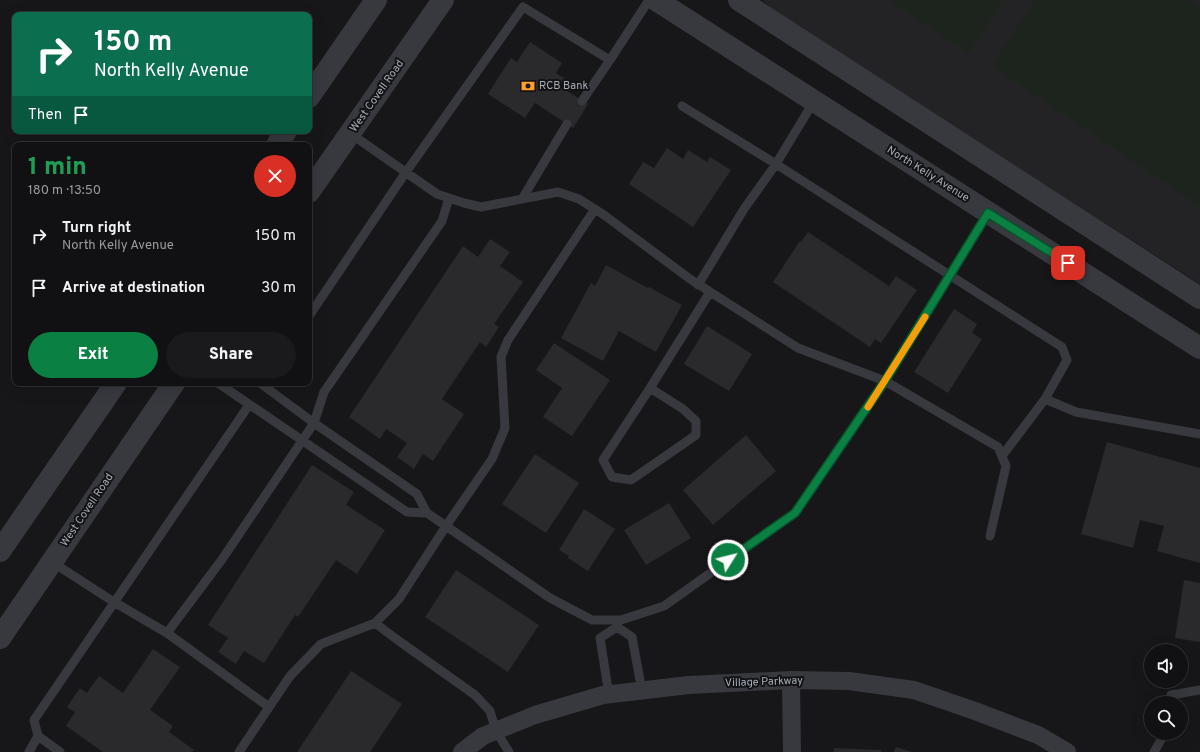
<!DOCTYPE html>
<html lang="en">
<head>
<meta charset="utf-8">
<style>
	:root { --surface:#111113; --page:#1a1a1c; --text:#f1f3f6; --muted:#9c9da0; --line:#303133; --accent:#0b8043 }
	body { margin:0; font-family:Overpass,sans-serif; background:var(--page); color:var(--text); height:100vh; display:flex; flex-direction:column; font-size:15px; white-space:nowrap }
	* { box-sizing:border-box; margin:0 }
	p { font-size:13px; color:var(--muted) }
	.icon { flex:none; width:22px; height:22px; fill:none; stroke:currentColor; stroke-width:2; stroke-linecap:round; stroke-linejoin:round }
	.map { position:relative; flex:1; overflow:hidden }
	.details { position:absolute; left:12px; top:142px; width:300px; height:244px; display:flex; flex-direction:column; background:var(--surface); border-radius:8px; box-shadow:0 4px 16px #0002,0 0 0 1px var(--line) }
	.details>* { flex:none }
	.hud { position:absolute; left:12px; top:12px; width:300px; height:122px; border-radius:8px; box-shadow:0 4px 16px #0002,0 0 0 1px var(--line); background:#0b6e4f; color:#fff; overflow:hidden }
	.tools { position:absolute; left:1144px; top:644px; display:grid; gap:8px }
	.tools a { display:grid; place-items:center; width:44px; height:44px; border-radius:50%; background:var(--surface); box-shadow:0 4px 16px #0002,0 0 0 1px var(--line); font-size:20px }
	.pin { position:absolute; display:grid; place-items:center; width:34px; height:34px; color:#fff; margin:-17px; border-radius:8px; box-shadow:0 2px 6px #0006 }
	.me { position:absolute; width:44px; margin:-22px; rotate:54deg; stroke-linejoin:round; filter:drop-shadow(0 0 3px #0008) }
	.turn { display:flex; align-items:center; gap:14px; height:84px; padding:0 16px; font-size:18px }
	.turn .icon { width:52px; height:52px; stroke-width:2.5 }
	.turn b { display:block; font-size:28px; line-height:34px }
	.then { display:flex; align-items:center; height:38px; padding:0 16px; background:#0003; gap:8px; font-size:15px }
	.round { display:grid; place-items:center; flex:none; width:42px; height:42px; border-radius:21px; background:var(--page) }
	.overview { display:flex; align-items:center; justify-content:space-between; height:68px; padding:0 16px }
	h1 { font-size:24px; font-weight:800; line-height:30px; color:#1e9e55 }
	.button { display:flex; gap:8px; margin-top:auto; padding:8px 16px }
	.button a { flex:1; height:46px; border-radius:24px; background:var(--accent); color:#fff; font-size:16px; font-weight:800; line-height:46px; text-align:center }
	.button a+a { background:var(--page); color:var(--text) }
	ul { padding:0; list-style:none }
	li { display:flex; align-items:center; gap:12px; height:52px; padding:0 16px }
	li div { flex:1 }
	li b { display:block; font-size:15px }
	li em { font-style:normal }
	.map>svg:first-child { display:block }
</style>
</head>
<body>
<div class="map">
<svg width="1200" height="752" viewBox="0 0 1200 752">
	<rect width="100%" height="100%" fill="#171719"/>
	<path fill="#232326" d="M762 0H1200V284L782 17Z"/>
	<path fill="#1c241d" d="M889 0H1003L968 53Z
		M1036 0H1188L1200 8V206L992 66Z"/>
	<path fill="#2a2a2d" d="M530 42 562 63 556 73 564 78 559 86 588 104 573 128 535 103 525 118 488 94 511 58 517 62Z
		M667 148 683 159 688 150 707 162 710 157 731 170 693 227 629 184 643 162 654 168Z
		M808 232 889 286 896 276 917 290 881 343 875 339 870 347 773 282 800 241 801 242Z
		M490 239 510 252 500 266 523 282 494 324 499 327 486 347 480 342 442 399 464 414 433 461 423 454 414 469 397 457 407 443 386 429 380 439 349 417 463 246 478 257Z
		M606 265 648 288 649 287 682 305 656 352 619 331 603 361 561 338 591 283 595 286Z
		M954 309 977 324 972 333 982 339 948 393 914 372Z
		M707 326 752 354 729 391 684 364Z
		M554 343 610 380 572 436 543 417 562 388 536 370Z
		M746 435 776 471 713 525 683 490Z
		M1107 442 1200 468V563L1157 551 1164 526 1140 520 1133 548 1081 534Z
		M535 454 579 483 546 533 502 504Z
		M312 465 354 492 346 505 385 530 357 574 336 560 298 617 295 615 264 663 244 651 236 664 218 652 228 638 208 625Z
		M669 503 691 538 646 565 624 530Z
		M584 509 615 529 588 571 568 558 569 556 559 550Z
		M456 570 539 625 508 672 425 617Z
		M1184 580 1200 583V642L1175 638Z
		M153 649 180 667 150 710 173 726 169 732 194 750 192 752H103L66 726 75 712 67 707 80 688 87 693 99 676 123 693Z
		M351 671 402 704 370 752H297Z
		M896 747 912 752H894Z
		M834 748 881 750V752H833Z"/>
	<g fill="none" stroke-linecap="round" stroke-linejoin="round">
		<path stroke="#38393e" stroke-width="9" d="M582 101 610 60
			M682 106 776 164 1062 347 1067 360 1045 399
			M351 134 437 194 464 203 481 207 558 192 579 199 604 215 690 279 798 348 885 381 988 213
			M522 199 567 124
			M698 285 744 209 776 164 814 101
			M309 316 406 172 523 7 610 60 649 0
			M218 383 407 512 427 513 417 494 314 423 260 383
			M650 388 683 409 696 421V435L631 480 612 477 603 460 650 388 710 292
			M1002 456 1045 399 1076 412 1200 434
			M427 513 446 526 492 459 505 428 501 357 508 340 595 209
			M52 562 114 602 167 633 269 707
			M375 623 399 599 446 526 550 598 592 620H621L664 606 795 513 885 381 998 447 1006 466 990 536
			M167 633 223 558 314 423 324 392 442 221 449 198
			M609 695 600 638 617 627 632 637 642 691
			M1170 703 1171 695 1200 690
			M29 752 38 736
			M60 752 38 736 34 720 249 405
			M239 752 290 676 321 644 375 623 399 641 475 695 490 711 496 731 509 752
			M1154 752 1165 733"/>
		<path stroke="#38393e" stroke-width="18" d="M791 680 792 752
			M462 752 483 736 535 715 603 695 689 685 791 680 849 681 914 690 975 711 1038 735 1067 752"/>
		<path stroke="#38393e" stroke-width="22" d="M656 0 1200 348
			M739 0 1200 298
			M309 97 376 0
			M277 145 286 131
			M309 192 443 0
			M0 551 116 383
			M0 638 174 383"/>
	</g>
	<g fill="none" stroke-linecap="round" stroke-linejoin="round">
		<g stroke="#07532c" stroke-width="10">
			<path id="route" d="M728 560 795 513 885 381 988 213 1068 263"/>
		</g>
		<use href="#route" stroke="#0b8043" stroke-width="7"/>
		<path stroke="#f59e0b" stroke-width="7" d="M868 407 925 317"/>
	</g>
	<defs>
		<g id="bank-bare" transform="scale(1.08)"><path d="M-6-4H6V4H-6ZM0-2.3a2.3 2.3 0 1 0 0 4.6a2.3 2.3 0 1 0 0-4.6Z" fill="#fe9d2a" stroke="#121214" stroke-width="2.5" paint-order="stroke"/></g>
	</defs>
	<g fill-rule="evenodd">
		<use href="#bank-bare" x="528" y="86"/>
	</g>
	<g text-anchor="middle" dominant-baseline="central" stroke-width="4" stroke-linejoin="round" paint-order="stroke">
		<g font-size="11" fill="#a8b0ba" stroke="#121214" text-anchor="start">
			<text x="539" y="86">RCB Bank</text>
		</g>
		<g font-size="11" fill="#a8b0ba" stroke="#121214">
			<text transform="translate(377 96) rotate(-55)">West Covell Road</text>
			<text transform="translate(928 174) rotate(32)">North Kelly Avenue</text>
			<text transform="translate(87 510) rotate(-56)">West Covell Road</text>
			<text transform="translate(764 682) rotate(-2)">Village Parkway</text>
		</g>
	</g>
</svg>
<div class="tools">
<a><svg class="icon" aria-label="sound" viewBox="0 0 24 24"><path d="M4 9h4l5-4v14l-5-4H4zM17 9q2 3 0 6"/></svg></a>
<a><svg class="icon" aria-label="search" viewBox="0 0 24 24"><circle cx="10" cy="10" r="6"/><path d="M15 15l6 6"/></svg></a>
</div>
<div class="pin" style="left:1068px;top:263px;background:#d93025"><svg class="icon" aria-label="arrive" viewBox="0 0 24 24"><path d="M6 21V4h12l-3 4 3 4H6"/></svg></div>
<svg class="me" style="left:728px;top:560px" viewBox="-20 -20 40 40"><circle r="17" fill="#0b8043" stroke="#fff" stroke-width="3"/><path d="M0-11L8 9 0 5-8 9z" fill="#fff"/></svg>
<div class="hud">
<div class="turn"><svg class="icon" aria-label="right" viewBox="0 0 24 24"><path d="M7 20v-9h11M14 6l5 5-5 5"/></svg><div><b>150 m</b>North Kelly Avenue</div></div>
<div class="then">Then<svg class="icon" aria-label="arrive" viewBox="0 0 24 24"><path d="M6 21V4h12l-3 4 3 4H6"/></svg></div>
</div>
<section class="details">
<div class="overview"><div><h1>1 min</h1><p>180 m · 13:50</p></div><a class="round" style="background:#d93025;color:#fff"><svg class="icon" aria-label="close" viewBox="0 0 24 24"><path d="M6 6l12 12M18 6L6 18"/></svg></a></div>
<ul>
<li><svg class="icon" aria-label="right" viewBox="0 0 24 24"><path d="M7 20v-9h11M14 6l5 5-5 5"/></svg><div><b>Turn right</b><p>North Kelly Avenue</p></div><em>150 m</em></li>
<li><svg class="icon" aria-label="arrive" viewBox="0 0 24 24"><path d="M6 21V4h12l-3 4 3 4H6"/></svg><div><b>Arrive at destination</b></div><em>30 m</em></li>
</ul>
<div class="button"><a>Exit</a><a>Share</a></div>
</section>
</div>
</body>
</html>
